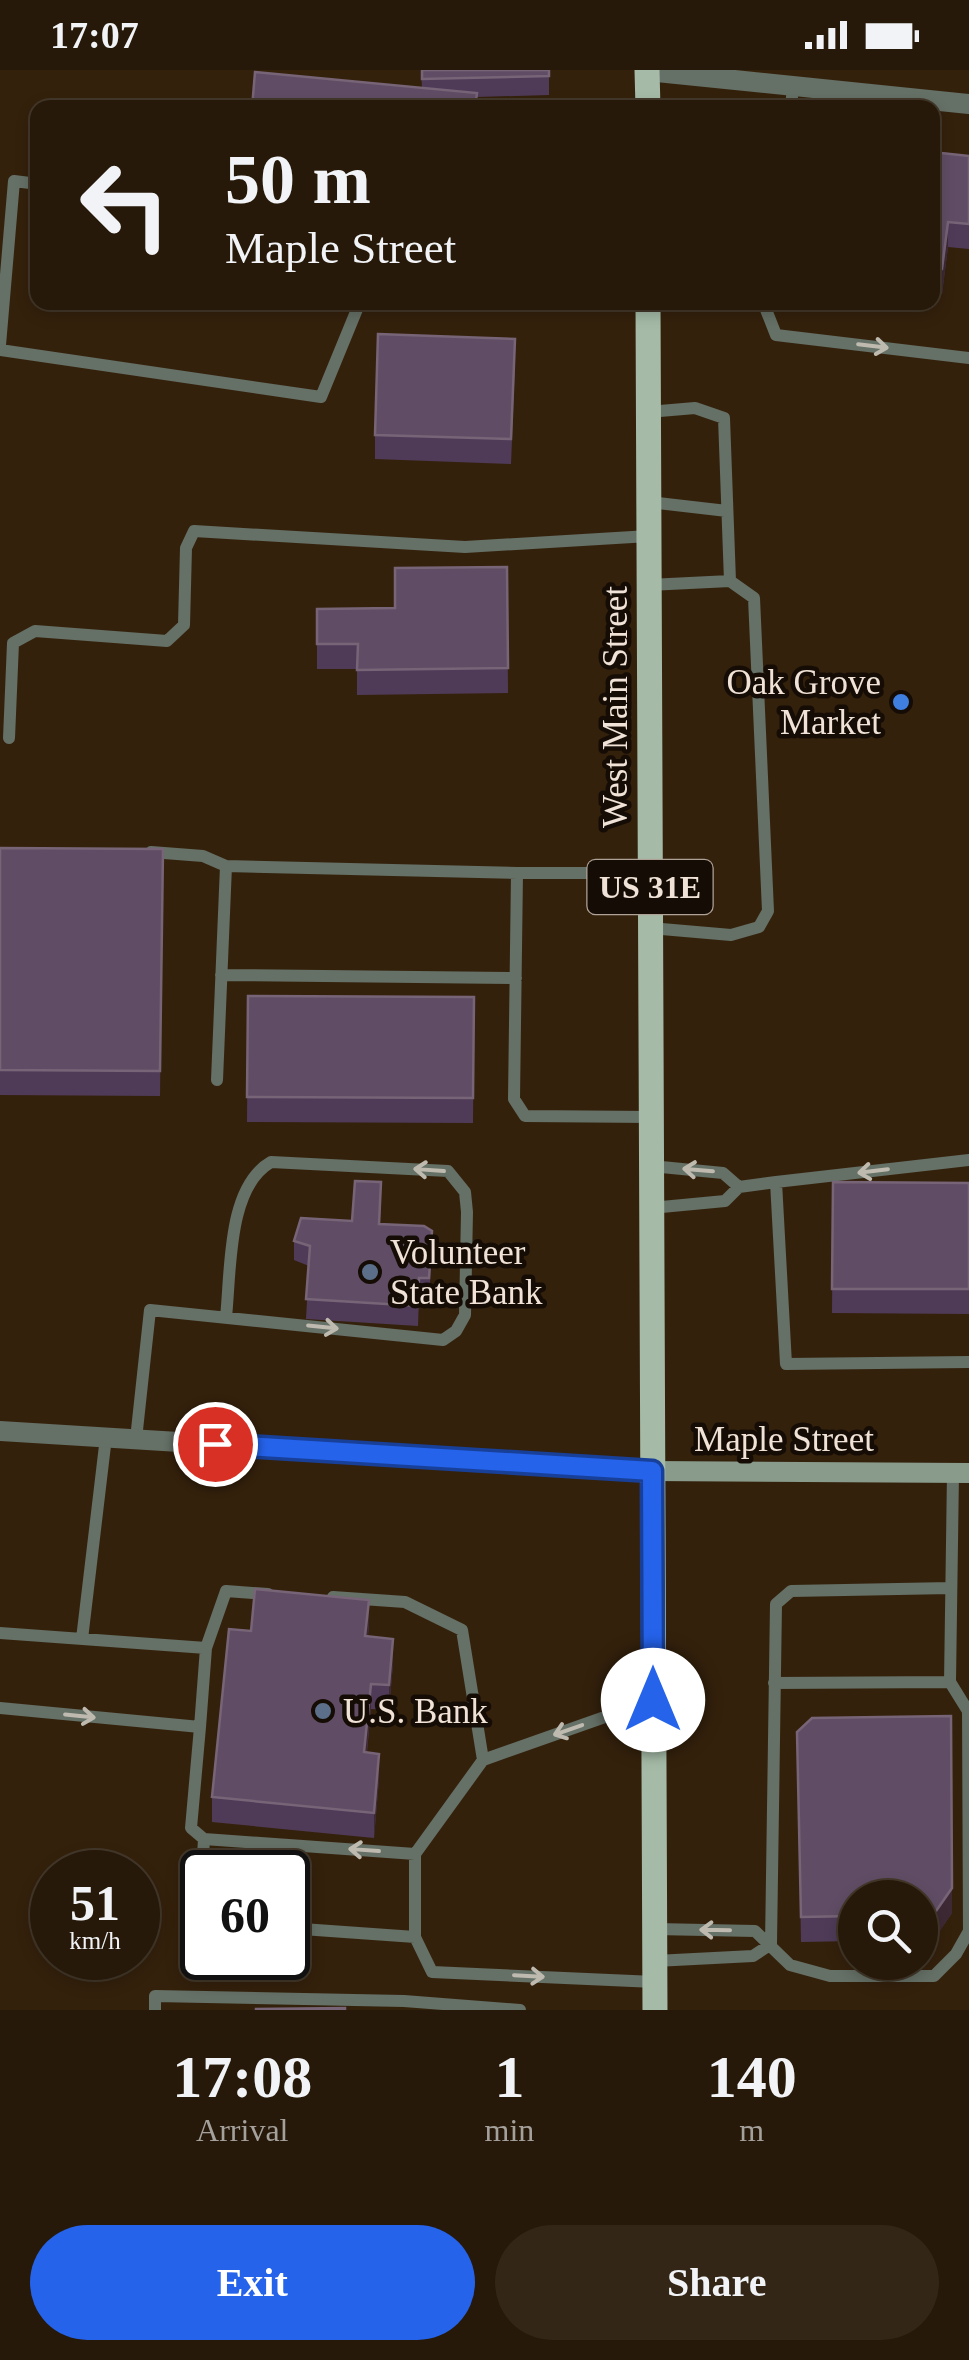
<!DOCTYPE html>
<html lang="en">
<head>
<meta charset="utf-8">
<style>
	:root { --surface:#271909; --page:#332617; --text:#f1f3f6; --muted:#a4a09c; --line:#43382a; --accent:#2563eb }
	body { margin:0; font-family:Georgia,serif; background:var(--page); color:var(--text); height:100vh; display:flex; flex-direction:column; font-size:38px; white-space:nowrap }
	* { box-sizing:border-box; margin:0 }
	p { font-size:32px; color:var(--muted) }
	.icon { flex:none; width:55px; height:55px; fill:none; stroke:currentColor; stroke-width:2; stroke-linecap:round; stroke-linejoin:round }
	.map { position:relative; height:1940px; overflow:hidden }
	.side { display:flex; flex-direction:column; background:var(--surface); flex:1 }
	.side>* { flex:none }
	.guide { position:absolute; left:30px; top:30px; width:910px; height:210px; border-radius:20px; box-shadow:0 5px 15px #0003,0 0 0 2px var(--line); background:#271909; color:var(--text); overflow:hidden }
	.fabs { position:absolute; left:838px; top:1810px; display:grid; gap:20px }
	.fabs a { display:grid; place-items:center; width:100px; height:100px; border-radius:50%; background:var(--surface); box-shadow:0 5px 15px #0003,0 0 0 2px var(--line); font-size:50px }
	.speed { position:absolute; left:30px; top:1780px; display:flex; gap:20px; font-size:50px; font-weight:700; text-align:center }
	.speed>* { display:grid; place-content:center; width:130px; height:130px; border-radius:50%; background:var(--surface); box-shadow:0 5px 15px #0003,0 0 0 2px var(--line); line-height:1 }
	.speed small { font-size:25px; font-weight:400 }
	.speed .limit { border:5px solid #111; border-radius:15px; background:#fff; color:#111 }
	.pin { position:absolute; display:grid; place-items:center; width:85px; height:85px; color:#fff; margin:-42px; border:5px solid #fff; border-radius:50%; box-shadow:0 2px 10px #0007 }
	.me { position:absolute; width:110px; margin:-55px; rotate:0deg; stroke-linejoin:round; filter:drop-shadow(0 0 8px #0008) }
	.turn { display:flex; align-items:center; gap:35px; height:210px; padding:0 30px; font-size:45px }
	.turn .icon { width:130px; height:130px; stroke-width:2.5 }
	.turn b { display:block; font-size:70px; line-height:85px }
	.eta { display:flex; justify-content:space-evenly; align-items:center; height:170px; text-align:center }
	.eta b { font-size:60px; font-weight:600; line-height:70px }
	.cta { display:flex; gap:20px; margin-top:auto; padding:20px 30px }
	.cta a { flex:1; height:115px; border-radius:60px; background:var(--accent); color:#fff; font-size:40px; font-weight:600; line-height:115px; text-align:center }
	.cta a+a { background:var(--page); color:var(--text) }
	.status { display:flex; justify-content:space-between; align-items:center; height:70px; padding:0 50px; background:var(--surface); direction:ltr }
	.status svg { height:28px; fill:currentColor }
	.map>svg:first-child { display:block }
</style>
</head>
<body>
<div class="status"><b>17:07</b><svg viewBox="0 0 49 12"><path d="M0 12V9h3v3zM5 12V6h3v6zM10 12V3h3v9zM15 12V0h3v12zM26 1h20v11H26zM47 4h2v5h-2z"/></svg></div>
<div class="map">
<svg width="969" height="1940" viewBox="0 0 969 1940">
	<rect width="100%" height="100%" fill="#34210c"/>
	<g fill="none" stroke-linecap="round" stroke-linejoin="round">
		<path stroke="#657066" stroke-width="12" d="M791 38 793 16
			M718 232 762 235
			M763 232 776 265 969 288
			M0 275 14 111 38 114
			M0 280 321 327 360 232
			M648 342 695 338 724 348 730 511
			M649 432 727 441
			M649 515 730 511 754 528 768 841 759 857 731 865 650 858
			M9 668 13 573 35 561 167 571 184 555 186 478 194 461 465 477 649 466
			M151 782 203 786 226 796
			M650 803H517L514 1029 525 1046 651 1047
			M221 905 516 908
			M217 1010 226 796 517 803
			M651 1096 723 1103 739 1117
			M776 1112 969 1090
			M651 1138 725 1131 739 1117 776 1112 786 1294 969 1292
			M136 1369 150 1240 443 1270 456 1261 465 1245 467 1142 465 1122 448 1101 271 1092C227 1117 231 1201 226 1247
			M333 1527 405 1532 462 1560 483 1690
			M0 1563 206 1578 200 1657 0 1638
			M82 1569 106 1367
			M206 1578 226 1521 268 1524
			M774 1613 950 1612
			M200 1657 191 1758 204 1769 415 1784 483 1690 653 1630
			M415 1784V1867
			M202 1852 199 1851 204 1769
			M288 1858 415 1867 432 1902 655 1912
			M655 1859 755 1861 790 1895 830 1906H934L956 1884 969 1861 968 1641 950 1612 953 1403
			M771 1874 776 1534 791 1521 951 1518
			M655 1891 753 1886 771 1874
			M155 1940V1926L404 1931 520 1940"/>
		<path stroke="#657066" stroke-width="20" d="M647 1 969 34
			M0 1361 652 1401"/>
		<path stroke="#899b8b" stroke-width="20" d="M652 1401 969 1403"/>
		<path stroke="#a5bba7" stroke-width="25" d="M647 0 648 38
			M648 232 655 1940"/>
	</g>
	<path fill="#4f3b58" d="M421 0H549V25L477 27V38L422 17Z
		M932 82 969 86V179L948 177 942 224 932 223Z
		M515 294 511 394 375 389V365Z
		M507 497 508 623 357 625V599H317V539L395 538Z
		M0 778 163 779 160 1026 0 1025Z
		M248 926 474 927 473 1053 247 1052Z
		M833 1112 969 1113V1244L832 1243Z
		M381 1132 380 1154 432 1181 429 1228 419 1227 418 1256 306 1249 309 1196 294 1190V1171L352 1151Z
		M369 1555 368 1566 393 1594 389 1640 371 1639 367 1682 379 1709 374 1768 212 1752V1727L251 1561Z
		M797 1662 952 1843 934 1869H920V1828H855V1871L801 1872Z"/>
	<path fill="#3d2934" d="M948 152V177L942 224V199Z
		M369 1530V1555L365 1591V1566Z
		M393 1569V1594L389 1640V1615Z
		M371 1614V1639L364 1707V1682Z
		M379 1684V1709L374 1768V1743Z
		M952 1818V1843L934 1869V1844Z"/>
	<path fill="#604d65" stroke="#776477" stroke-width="2.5" d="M422 0H549V6L422 9Z
		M255 2 477 23 475 38H252Z
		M932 82 969 86V154L948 152 942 199 932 198Z
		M378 264 515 269 511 369 375 365Z
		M507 497 508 598 357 600 358 574H317V539L395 538V498Z
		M0 778 163 779 160 1001 0 1000Z
		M248 926 474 927 473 1028 247 1027Z
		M355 1111 381 1112 379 1154 424 1156 432 1161 429 1208H419L418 1236 306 1229 310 1176 294 1171 301 1148 352 1151Z
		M833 1112 969 1113V1219H832Z
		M255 1519 369 1530 365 1566 393 1569 389 1615 371 1614 364 1682 379 1684 374 1743 212 1727 229 1559 251 1561Z
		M951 1646 952 1818 934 1844H920V1828H855V1846L801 1847 797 1662 812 1648Z
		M345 1938V1940H256V1939Z"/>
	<defs><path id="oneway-shaft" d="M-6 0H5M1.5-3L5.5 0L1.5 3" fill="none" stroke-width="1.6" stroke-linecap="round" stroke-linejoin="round" transform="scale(2.5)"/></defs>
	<g stroke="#bfbaaf">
		<use href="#oneway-shaft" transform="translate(873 276) rotate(7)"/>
		<use href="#oneway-shaft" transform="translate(429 1100) rotate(-176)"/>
		<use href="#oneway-shaft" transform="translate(698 1100) rotate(-175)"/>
		<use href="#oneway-shaft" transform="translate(873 1101) rotate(173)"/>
		<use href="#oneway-shaft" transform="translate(323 1257) rotate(6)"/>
		<use href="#oneway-shaft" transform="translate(80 1646) rotate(6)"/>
		<use href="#oneway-shaft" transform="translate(568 1660) rotate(161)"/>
		<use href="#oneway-shaft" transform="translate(364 1780) rotate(-176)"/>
		<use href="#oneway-shaft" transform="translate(715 1860) rotate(-179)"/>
		<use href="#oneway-shaft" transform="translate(529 1906) rotate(3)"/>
	</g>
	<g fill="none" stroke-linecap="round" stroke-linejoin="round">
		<g stroke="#184099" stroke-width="25">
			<path id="route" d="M215 1374 652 1401 653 1630"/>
		</g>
		<use href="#route" stroke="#2563eb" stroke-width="18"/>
	</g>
	<circle fill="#3f7fe0" stroke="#150d05" stroke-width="4" cx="901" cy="632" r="10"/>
	<g fill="#5c6f8a" stroke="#150d05" stroke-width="4">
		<circle cx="370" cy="1202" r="10"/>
		<circle cx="323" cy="1641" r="10"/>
	</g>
	<g text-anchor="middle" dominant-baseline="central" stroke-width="9" stroke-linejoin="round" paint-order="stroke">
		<rect fill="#150d05" stroke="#aea297" stroke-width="2.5" x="587.5" y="790" width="125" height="54" rx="8"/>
		<g font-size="32" font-weight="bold" fill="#f0e2d6">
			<text x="650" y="817">US 31E</text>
		</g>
		<g font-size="35" fill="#f0e2d6" stroke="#150d05" text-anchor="start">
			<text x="881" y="612" text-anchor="end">Oak Grove<tspan x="881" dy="40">Market</tspan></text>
			<text x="390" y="1182">Volunteer<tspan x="390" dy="40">State Bank</tspan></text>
			<text x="343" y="1641">U.S. Bank</text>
		</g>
		<g font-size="35" fill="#f0e2d6" stroke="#150d05">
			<text transform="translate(615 637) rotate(-90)">West Main Street</text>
			<text x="784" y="1369">Maple Street</text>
		</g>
	</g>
</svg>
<div class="fabs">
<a><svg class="icon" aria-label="search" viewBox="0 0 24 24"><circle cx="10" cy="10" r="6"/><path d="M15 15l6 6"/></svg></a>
</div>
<div class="speed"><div>51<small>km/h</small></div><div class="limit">60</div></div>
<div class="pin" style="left:215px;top:1374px;background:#d93025"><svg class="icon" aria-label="arrive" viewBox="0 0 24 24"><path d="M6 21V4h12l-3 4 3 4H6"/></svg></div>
<svg class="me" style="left:653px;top:1630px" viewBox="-20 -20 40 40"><circle r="19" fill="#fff"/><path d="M0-13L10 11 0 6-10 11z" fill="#2563eb"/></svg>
<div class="guide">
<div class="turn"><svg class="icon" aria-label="left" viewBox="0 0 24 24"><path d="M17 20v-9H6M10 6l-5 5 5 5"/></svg><div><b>50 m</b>Maple Street</div></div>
</div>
</div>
<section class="side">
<div class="eta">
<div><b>17:08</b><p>Arrival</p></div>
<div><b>1</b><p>min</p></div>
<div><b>140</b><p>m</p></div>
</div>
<div class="cta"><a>Exit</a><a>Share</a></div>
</section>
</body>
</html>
